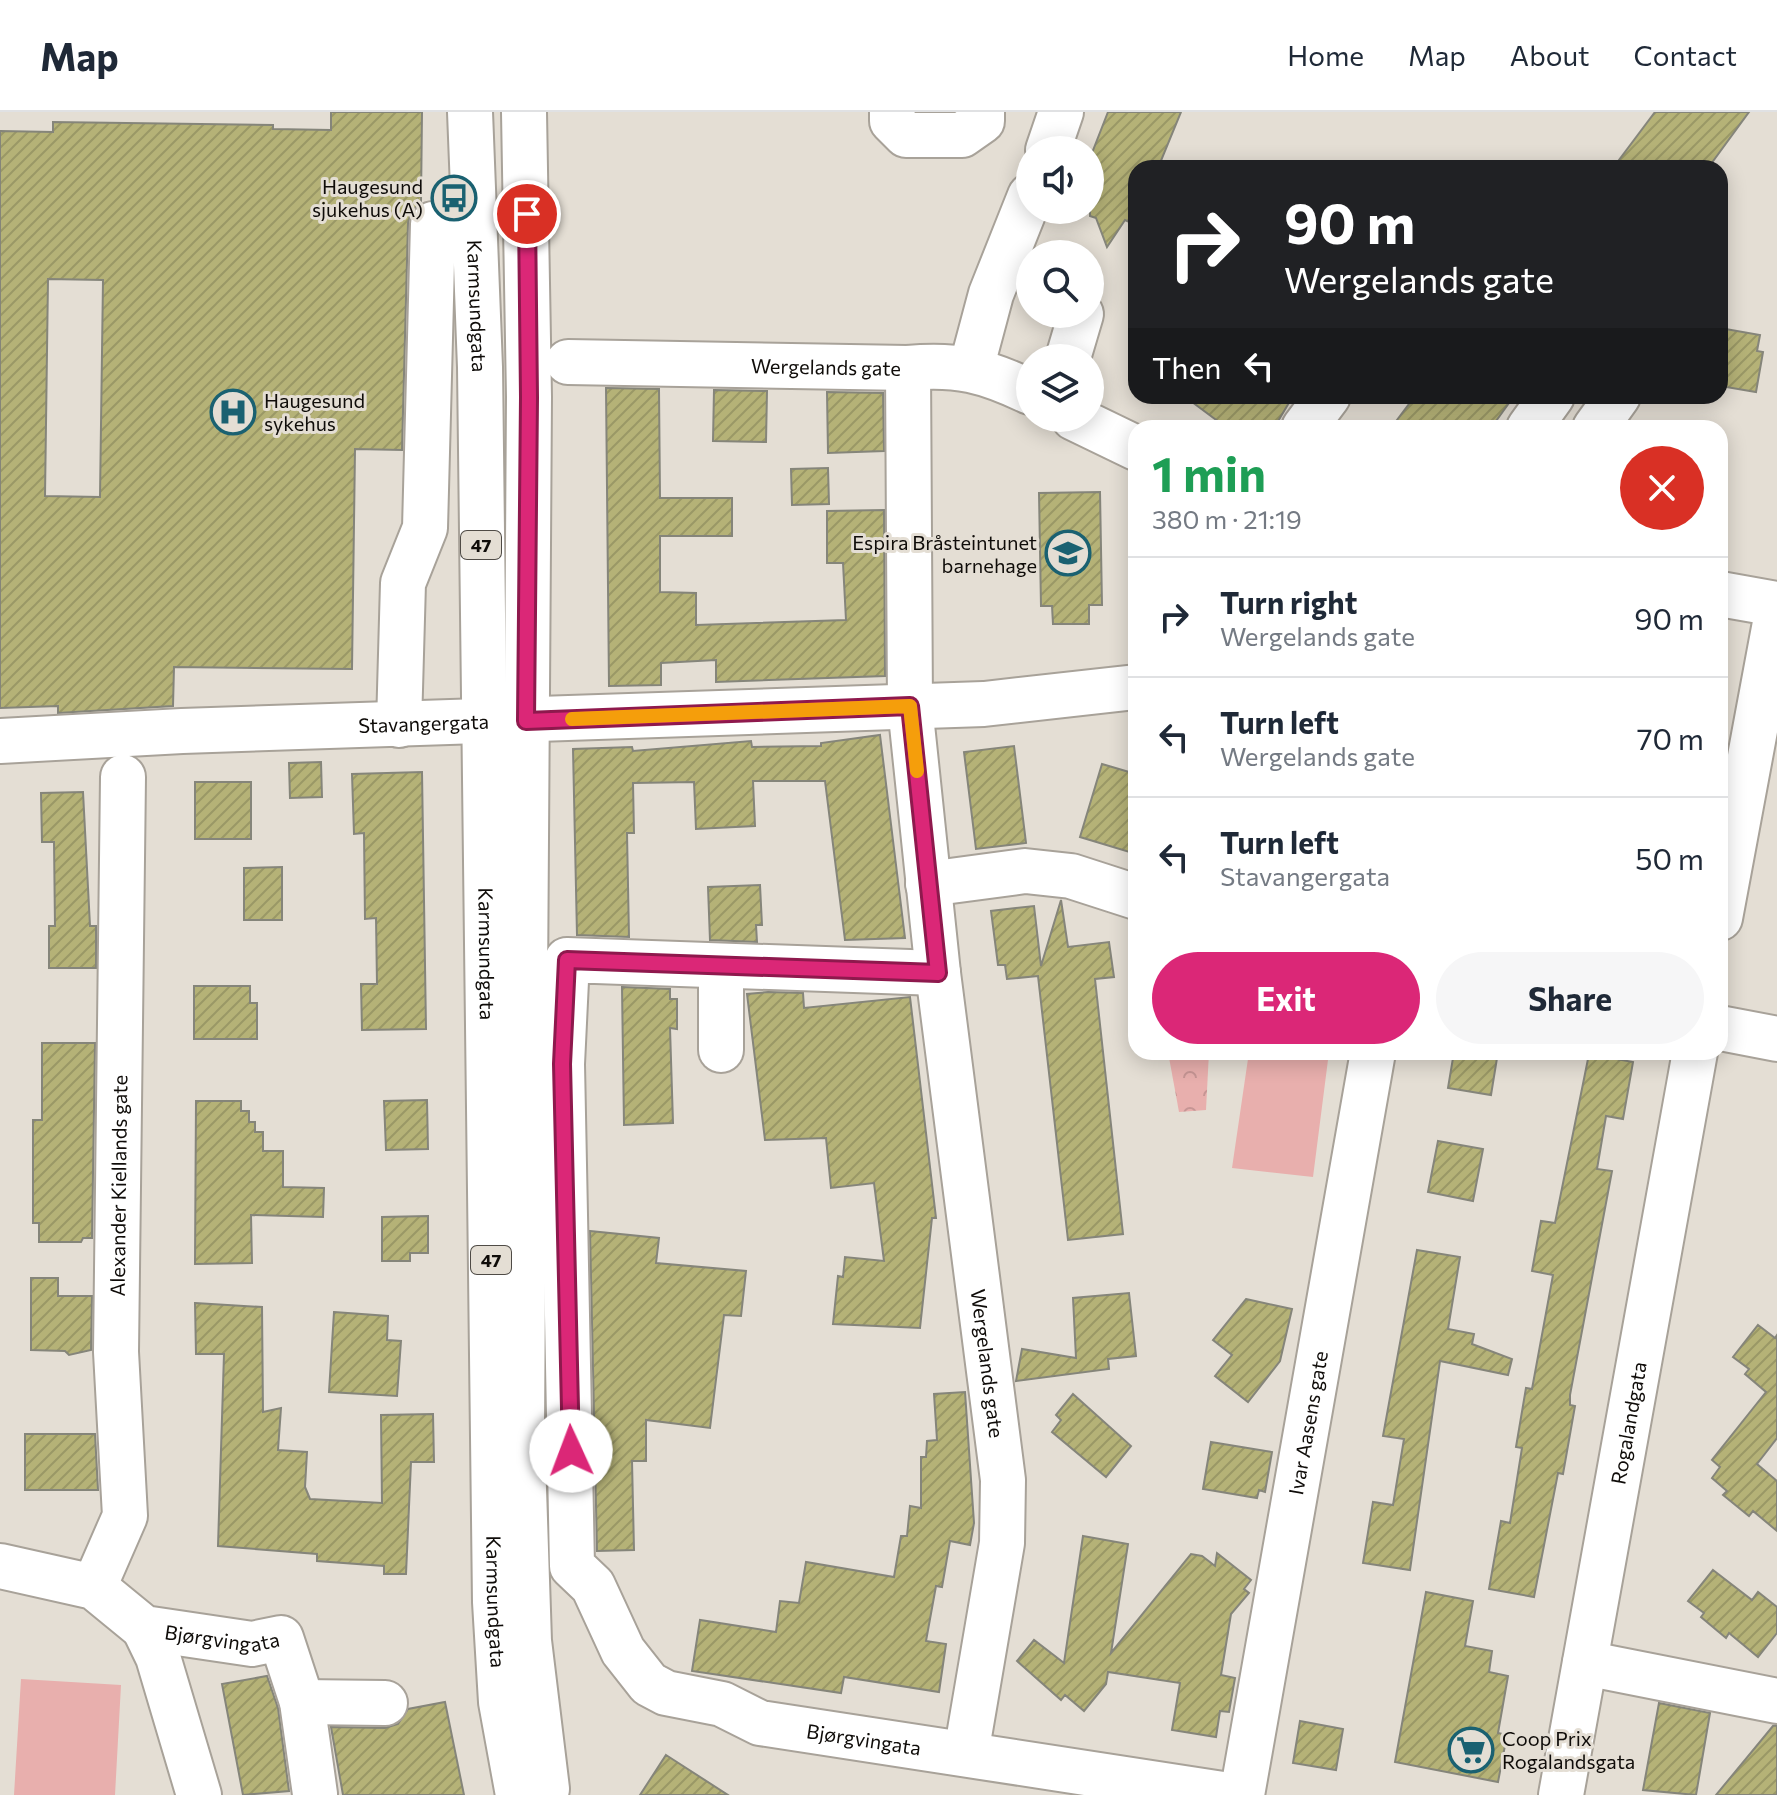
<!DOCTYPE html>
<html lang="en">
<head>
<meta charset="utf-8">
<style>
	:root { --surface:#fff; --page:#f6f6f7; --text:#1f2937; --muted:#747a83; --line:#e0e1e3; --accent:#db2777 }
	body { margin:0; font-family:Commissioner,sans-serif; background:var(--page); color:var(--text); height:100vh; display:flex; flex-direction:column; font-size:30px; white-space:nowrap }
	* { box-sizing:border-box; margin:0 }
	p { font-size:26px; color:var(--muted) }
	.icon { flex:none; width:44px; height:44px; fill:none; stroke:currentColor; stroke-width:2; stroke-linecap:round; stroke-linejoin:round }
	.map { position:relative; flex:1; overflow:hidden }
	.panel { position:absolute; left:1128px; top:308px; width:600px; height:640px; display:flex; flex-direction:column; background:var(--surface); border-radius:24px; box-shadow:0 4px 20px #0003 }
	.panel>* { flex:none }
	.banner { position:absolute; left:1128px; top:48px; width:600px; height:244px; border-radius:24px; box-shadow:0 4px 20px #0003; background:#202124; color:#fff; overflow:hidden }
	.fabs { position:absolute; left:1016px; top:24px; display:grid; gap:16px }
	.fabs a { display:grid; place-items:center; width:88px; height:88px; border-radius:50%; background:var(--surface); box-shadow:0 4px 20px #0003; font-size:40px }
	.pin { position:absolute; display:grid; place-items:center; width:68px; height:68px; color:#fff; margin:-34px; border:4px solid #fff; border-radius:50%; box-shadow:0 2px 8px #0007 }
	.me { position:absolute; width:88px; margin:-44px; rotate:358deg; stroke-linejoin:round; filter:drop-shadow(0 0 6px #0008) }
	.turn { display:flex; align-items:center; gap:28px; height:168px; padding:0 24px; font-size:36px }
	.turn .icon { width:104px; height:104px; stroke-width:2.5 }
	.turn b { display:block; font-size:56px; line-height:68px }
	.then { display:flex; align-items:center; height:76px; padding:0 24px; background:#0003; gap:16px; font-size:30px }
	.round { display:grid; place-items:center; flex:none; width:84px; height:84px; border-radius:42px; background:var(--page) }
	.summary { display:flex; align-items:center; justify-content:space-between; height:136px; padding:0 24px }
	h1 { font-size:48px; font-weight:700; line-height:60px; color:#1e9e55 }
	.cta { display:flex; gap:16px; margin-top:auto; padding:16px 24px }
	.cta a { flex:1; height:92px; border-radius:48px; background:var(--accent); color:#fff; font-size:32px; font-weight:700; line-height:92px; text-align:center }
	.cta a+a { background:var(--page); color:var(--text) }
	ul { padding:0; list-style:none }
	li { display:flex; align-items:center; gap:24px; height:120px; padding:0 24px; border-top:2px solid var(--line) }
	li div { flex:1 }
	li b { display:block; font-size:30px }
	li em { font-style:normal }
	header { display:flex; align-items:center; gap:48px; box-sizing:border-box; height:112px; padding:0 40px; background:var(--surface); border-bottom:2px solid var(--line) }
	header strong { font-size:38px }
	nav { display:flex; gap:44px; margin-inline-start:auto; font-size:28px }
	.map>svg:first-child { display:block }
</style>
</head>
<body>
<header>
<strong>Map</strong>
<nav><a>Home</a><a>Map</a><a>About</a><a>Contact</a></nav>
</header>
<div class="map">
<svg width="1777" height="1683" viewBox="0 0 1777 1683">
	<defs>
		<pattern id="park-crowns" width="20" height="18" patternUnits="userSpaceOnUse" patternTransform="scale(2)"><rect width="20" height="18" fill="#e8afad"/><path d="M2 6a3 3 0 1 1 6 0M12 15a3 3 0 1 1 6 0" fill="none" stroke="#c69594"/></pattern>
		<pattern id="building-hatch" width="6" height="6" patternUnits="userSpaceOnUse" patternTransform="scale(2)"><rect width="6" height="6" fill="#b5b277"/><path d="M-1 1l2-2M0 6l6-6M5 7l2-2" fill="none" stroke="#9a9866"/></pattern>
	</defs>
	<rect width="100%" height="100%" fill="#e4ded4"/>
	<path fill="url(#park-crowns)" d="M1168 940H1209L1206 998 1179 1000Z"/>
	<path fill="#e8afad" d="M1249 940H1329L1313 1065 1232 1056Z
		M21 1567 121 1573 115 1683H14Z"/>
	<path fill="url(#building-hatch)" stroke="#85857a" stroke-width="2" fill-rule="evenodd" d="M331 0H422L421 90 411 100 408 111 402 338 355 337 352 557 174 555 173 594 58 601V594L0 596V19L53 20V10L273 13V17L331 18ZM48 167 103 168 100 385 45 384Z
		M1108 0H1181L1158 56H1136V113L1125 108 1107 135 1096 106 1090 104V60L1096 45 1092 41Z
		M1655 0H1749L1708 56H1613Z
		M1720 216 1760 223 1757 239 1763 240 1756 280 1720 274Z
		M606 276 659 277 660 386H732V424H660V480L696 481V513L846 508 843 451H827V399L884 398 885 564 716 570V548L661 551V573L609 574Z
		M714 278 767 279 766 330 713 329Z
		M827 280 883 281 884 339 828 341Z
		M1184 284H1293L1274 316H1227Z
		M1415 284H1514L1491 316H1391Z
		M828 356 829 392 792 393 791 357Z
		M1100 380 1102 493H1089V512H1053L1052 494H1041L1039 381Z
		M880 623 905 826 845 828 825 669H753L755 714 696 717 694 670 633 671 634 721H627L629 825 577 823 573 637 632 635 633 639 751 629 752 635 821 634V631Z
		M1014 634 1026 731 976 737 964 640Z
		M321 650 322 685 290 686 289 651Z
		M1102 652 1136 662V742L1080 725Z
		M422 660 426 917 362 918 361 872H377L376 806 365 807 364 721 354 722 352 662Z
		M195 670H251V727H195Z
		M83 680 90 814H96V856H49V814H55L54 730H42L41 681Z
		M282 755V808H244V756Z
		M760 773 762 813H756L757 830 710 828 708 775Z
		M1061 788 1068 835 1109 830 1114 865 1095 867 1123 1122 1068 1128 1038 864 1007 867 1005 853H998L991 799 1034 794 1041 854Z
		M194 874H250V891H257V927H194Z
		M622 875 670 877V887H677V917L670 916 673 1011 624 1013Z
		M768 880 803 881 804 896 910 885 936 1106H932L920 1216 833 1212 838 1164 843 1165 845 1145 884 1149 874 1071 831 1076 826 1026 765 1028 747 882Z
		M42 931H95L92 1126H83L81 1130H39V1111H33V1008H42Z
		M1454 940H1498L1491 983 1448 976Z
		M1589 942 1633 950 1623 1007 1606 1004 1597 1057 1612 1059 1570 1283V1293L1575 1294 1563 1362 1558 1361 1534 1485 1489 1477 1501 1409 1510 1411 1522 1336 1516 1335 1526 1276 1532 1277 1553 1163 1532 1159 1541 1109 1555 1111Z
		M427 988 428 1037 386 1038 384 989Z
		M196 989H241V999H249V1010H255V1020H263V1039H283V1075L324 1076 323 1105 251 1103 252 1151 195 1152Z
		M1438 1029 1483 1037 1473 1089 1428 1080Z
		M428 1104V1141H410V1149H382V1105Z
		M590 1119 659 1126 656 1151 746 1159 741 1204 724 1203 710 1316 646 1308V1349H632L634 1438 597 1439Z
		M1417 1138 1460 1145 1448 1217 1474 1222 1472 1232 1512 1247 1508 1263 1440 1249 1410 1458 1363 1451 1373 1390 1393 1393 1404 1327 1383 1324Z
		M31 1166H58V1184H92L91 1238 69 1243 65 1239 31 1238Z
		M1129 1181 1136 1244 1108 1247 1109 1257 1016 1269 1022 1237 1076 1246 1073 1186Z
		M1246 1187 1292 1197 1280 1249 1248 1290 1215 1264 1232 1243 1213 1228Z
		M195 1191 262 1195 263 1300 281 1296 278 1338 307 1340 305 1375 310 1387 382 1391 381 1303 433 1302 434 1350H411L406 1462H384V1454L317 1449V1442L218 1434 224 1242H196Z
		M334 1200 388 1204 387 1228 401 1229 397 1284 329 1280Z
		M1758 1213 1775 1226 1777 1223V1326L1757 1352 1777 1369V1419L1753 1399 1749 1404 1723 1383 1727 1379 1712 1366 1720 1355 1712 1348 1766 1280 1745 1262 1749 1257 1733 1245Z
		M965 1280 974 1411 970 1433 950 1429 942 1475 936 1474 926 1529 946 1532 939 1580 844 1565 841 1581 692 1559 700 1508 776 1520 780 1489 799 1491 806 1450 894 1465 901 1424H907L910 1394 921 1396V1345H926L927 1329 937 1328 934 1282Z
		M1073 1282 1131 1334 1106 1365 1052 1320 1061 1308 1056 1303Z
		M25 1322H95L98 1378H25Z
		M1211 1330 1272 1340 1265 1380 1259 1378 1257 1386 1203 1377Z
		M1083 1424 1128 1432 1111 1541 1191 1442 1202 1444 1215 1454 1217 1441 1251 1468 1244 1477 1249 1481 1231 1502 1221 1563 1235 1566 1229 1600 1220 1599 1216 1625 1172 1618 1180 1571 1108 1560 1106 1572 1084 1599 1065 1583 1061 1588 1017 1549 1034 1528 1064 1551Z
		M1713 1458 1752 1488 1758 1480 1777 1495V1521L1758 1545 1729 1521 1726 1526 1701 1505 1704 1501 1688 1489Z
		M1426 1480 1473 1489 1465 1534 1492 1539 1489 1560 1508 1564 1498 1621 1507 1623 1498 1670 1395 1650Z
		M267 1564 278 1596 289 1679 243 1683 222 1572Z
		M445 1590 464 1683H343L331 1615 385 1616 398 1612 408 1597Z
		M1659 1591 1710 1601 1696 1683 1643 1678Z
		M1300 1609 1343 1617 1336 1658 1293 1651Z
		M1777 1613V1683H1716L1773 1614Z
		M666 1643 728 1683H640Z"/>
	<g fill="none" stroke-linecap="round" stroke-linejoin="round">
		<g stroke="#a8a299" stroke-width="48">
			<g id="minor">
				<path d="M892 0V9L906 23H962L982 9V0"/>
				<path d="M1048 38 1061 0"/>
				<path d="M1068 246 1081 202"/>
				<path id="s1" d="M568 250 908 256C957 251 986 259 1030 280"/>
				<path id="s2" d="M908 256 910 594 938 861 1003 1368 1002 1431 966 1642"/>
				<path d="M971 257 991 182 1030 84"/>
				<path d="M1074 306 1136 336"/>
				<path d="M1304 316 1328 284"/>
				<path d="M1529 316 1552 284"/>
				<path d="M1595 316 1618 284"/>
				<path d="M1720 482 1777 492"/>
				<path d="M399 613 403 471 425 416 433 112"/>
				<path id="s3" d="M0 629 182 619 984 592 1136 575"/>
				<path d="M928 772 1025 759 1071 764 1136 785"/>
				<path d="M1720 806 1777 500"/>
				<path d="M721 854V938"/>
				<path id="s4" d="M938 861 567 848 562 952 572 1454 593 1474 623 1539 649 1572 666 1581 722 1592 760 1611 1229 1683"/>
				<path d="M1720 916 1777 927"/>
				<path id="s5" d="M0 1454 94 1475 144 1516 252 1532 281 1526 302 1590 315 1682"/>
				<path id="s6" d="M94 1475 125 1404 116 1240 123 665"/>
				<path d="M144 1516 158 1545 199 1683"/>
				<path d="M1585 1551 1777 1589"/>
				<path d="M302 1590 385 1591"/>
				<path id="s7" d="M1242 1683 1373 940"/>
				<path id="s8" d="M1561 1683 1695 940"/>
			</g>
		</g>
		<g stroke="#a8a299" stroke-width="48">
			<g id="major">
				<path id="s9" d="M470 0 480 255 495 1490 501 1590 518 1683"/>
				<path d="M524 0 529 285 522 1316 529 1529 547 1677"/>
			</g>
		</g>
		<use href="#minor" stroke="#fff" stroke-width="44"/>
		<use href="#major" stroke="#fff" stroke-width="44"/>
	</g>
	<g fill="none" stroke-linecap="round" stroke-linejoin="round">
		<g stroke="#8e194d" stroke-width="20">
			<path id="route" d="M527 102 529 285 526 609 910 594 938 861 567 848 562 952 571 1339"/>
		</g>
		<use href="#route" stroke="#db2777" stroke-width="14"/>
		<path stroke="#f59e0b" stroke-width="14" d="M572 607 910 594 917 659"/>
	</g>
	<defs>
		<g id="bus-ring" transform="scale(2.3)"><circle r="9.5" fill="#e4ded4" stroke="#1a6171" stroke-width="1.5"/><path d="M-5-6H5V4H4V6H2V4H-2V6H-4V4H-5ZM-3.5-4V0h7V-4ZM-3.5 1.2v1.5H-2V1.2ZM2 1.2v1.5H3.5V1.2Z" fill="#1a6171"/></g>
		<g id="hospital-ring" transform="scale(2.3)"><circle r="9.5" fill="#e4ded4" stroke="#1a6171" stroke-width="1.5"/><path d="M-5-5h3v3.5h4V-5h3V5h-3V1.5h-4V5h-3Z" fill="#1a6171"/></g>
		<g id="school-ring" transform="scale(2.3)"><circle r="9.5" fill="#e4ded4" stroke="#1a6171" stroke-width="1.5"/><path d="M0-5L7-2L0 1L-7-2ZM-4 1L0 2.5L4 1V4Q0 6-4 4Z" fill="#1a6171"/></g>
		<g id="supermarket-ring" transform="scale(2.3)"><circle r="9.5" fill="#e4ded4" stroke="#1a6171" stroke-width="1.5"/><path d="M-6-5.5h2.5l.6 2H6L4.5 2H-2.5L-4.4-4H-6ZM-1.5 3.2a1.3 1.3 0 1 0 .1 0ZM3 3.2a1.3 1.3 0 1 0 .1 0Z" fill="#1a6171"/></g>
	</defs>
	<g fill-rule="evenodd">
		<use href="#bus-ring" x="454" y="86"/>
		<use href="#hospital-ring" x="233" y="300"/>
		<use href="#school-ring" x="1068" y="441"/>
		<use href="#supermarket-ring" x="1471" y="1638"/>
	</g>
	<g text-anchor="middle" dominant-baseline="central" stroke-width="6" stroke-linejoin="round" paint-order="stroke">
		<g fill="#e4ded4" stroke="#4f4b46" stroke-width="2">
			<rect x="461" y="419" width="40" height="28" rx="6"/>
			<rect x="471" y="1134" width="40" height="28" rx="6"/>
		</g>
		<g font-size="18" font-weight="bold" fill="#0f0c09">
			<text x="481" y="433">47</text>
			<text x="491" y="1148">47</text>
		</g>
		<g font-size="20" fill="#0f0c09" stroke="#e4ded4" text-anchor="end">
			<text x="423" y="74">Haugesund<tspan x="423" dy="23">sjukehus (A)</tspan></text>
			<text x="264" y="288" text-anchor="start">Haugesund<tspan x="264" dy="23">sykehus</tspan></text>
			<text x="1037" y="430">Espira Bråsteintunet<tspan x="1037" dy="23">barnehage</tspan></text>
			<text x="1502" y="1626" text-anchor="start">Coop Prix<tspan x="1502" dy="23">Rogalandsgata</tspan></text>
		</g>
		<g font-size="20" fill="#0f0c09" stroke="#e4ded4">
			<text stroke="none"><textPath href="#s9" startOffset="194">Karmsundgata</textPath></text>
			<text stroke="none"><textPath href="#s1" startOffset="258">Wergelands gate</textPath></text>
			<text stroke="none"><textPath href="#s3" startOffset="424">Stavangergata</textPath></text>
			<text stroke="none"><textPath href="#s9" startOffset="842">Karmsundgata</textPath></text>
			<text stroke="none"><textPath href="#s6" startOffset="408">Alexander Kiellands gate</textPath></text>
			<text stroke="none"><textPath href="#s2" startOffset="1000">Wergelands gate</textPath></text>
			<text stroke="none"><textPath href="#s7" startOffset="378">Ivar Aasens gate</textPath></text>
			<text stroke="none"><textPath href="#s8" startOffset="378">Rogalandgata</textPath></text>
			<text stroke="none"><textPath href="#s9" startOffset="1490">Karmsundgata</textPath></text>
			<text stroke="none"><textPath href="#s5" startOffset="240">Bjørgvingata</textPath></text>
			<text stroke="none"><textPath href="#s4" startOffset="1344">Bjørgvingata</textPath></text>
		</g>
	</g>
</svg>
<div class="fabs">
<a><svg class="icon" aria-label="sound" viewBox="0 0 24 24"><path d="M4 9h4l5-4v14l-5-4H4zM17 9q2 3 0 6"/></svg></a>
<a><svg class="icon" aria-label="search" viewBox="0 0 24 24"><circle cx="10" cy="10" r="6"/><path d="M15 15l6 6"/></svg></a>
<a><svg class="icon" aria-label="layers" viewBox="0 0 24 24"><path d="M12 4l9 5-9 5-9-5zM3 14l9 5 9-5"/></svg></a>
</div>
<div class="pin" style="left:527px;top:102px;background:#d93025"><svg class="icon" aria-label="arrive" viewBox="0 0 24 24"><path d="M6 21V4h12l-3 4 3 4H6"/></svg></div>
<svg class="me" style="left:571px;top:1339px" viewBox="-20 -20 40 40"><circle r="19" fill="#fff"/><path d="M0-13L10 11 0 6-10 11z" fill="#db2777"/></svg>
<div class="banner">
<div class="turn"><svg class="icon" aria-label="right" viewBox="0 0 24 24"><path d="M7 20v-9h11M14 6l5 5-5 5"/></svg><div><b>90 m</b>Wergelands gate</div></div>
<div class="then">Then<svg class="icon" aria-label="left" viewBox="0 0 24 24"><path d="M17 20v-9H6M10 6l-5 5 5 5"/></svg></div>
</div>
<section class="panel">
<div class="summary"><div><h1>1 min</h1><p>380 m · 21:19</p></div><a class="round" style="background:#d93025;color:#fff"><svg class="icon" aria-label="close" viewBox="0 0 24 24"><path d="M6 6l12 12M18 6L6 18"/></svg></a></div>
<ul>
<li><svg class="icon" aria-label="right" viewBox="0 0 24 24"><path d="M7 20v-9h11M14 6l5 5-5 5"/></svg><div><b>Turn right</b><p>Wergelands gate</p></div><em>90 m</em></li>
<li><svg class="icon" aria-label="left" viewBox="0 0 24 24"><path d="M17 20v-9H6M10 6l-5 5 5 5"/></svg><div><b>Turn left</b><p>Wergelands gate</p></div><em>70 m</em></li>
<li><svg class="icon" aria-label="left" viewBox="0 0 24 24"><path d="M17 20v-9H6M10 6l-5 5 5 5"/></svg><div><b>Turn left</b><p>Stavangergata</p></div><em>50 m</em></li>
</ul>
<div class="cta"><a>Exit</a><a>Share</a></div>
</section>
</div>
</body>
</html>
